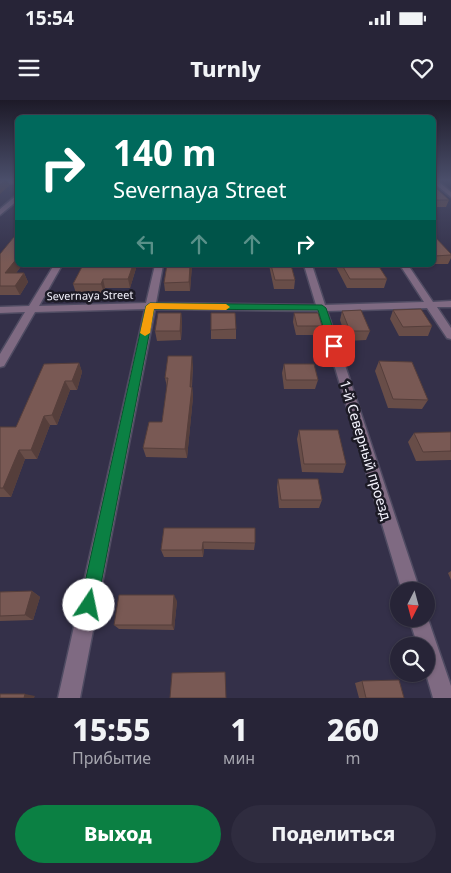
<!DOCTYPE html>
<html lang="ru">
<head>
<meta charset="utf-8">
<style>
	:root { --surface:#272437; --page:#2f2c3f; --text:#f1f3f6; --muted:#a4a4ad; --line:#434152; --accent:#0b8043 }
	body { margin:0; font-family:"Noto Sans",sans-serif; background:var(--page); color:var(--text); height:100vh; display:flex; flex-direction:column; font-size:19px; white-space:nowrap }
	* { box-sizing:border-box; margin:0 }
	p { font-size:16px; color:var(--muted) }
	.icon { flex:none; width:28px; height:28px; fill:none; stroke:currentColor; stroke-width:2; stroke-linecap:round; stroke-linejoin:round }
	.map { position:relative; height:598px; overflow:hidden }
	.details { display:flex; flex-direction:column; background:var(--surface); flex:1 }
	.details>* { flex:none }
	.top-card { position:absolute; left:15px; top:15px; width:421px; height:152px; border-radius:8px; box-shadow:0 1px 4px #0004,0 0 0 1px var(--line); background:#00695c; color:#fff; overflow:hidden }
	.needle { width:32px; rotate:186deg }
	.tools { position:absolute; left:390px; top:482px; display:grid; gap:10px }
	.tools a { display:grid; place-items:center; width:45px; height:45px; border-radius:50%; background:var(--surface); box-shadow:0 1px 4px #0004,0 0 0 1px var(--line); font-size:25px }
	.pin { position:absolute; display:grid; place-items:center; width:42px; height:42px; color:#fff; margin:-21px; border-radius:10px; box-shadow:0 2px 8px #0006 }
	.me { position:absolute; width:55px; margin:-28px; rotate:11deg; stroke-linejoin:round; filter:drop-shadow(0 0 4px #0008) }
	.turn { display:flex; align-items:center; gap:18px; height:105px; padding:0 15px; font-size:22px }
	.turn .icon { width:65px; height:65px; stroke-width:2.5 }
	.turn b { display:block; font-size:35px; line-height:42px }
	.lanes { display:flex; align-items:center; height:48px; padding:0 15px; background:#0003; justify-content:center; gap:25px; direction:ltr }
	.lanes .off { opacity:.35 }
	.eta { display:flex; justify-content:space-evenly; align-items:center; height:85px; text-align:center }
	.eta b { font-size:30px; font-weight:800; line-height:35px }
	.button { display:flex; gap:10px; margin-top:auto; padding:10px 15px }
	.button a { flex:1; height:58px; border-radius:30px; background:var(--accent); color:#fff; font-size:20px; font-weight:800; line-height:58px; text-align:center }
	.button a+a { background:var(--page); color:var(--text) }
	.status { display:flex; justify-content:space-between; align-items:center; height:35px; padding:0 25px; background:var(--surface); direction:ltr }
	.status svg { height:14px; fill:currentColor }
	header { display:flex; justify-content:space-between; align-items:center; height:65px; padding:0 15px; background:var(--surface); font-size:22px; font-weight:800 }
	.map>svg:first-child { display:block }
</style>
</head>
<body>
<div class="status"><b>15:54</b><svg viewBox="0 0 49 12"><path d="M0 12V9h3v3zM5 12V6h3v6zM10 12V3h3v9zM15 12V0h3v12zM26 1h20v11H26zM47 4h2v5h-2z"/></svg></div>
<header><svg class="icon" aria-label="menu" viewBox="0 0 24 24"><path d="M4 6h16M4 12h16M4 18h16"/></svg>Turnly<svg class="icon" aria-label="heart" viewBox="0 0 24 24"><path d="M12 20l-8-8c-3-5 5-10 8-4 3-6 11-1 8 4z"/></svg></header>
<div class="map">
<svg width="451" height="598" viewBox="0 0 451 598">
	<rect width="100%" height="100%" fill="#343049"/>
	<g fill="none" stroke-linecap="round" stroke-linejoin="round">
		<g stroke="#4f4b62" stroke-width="3">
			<path id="minor" d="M0 80H18V83L0 84Z
				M434 81H438L451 92V97L434 83Z
				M18 94V100L0 115V109Z
				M54 165H62L39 206 146 203 155 165H163L156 203 316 205 304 165H312L325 205 424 202 400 165H408L433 202 451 201V207H437L451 228V239L447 238 427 208 327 211 420 491H402L318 211 155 209 80 598H58L145 209 35 212 4 266 0 267V254L25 212 0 213V207L29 206Z
				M426 513 451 586V598H433L426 574V546H418L409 519H426Z"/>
		</g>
		<use href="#minor" fill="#7f6a82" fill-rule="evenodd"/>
	</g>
	<path fill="#684d48" d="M434 86 449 100 446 107H434Z
		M434 138 451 154V158L448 164H434Z
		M0 154 22 165 16 173H24L28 182 20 195H0Z
		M83 165H137L130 188H105L104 193H76L73 184Z
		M167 165H192L190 191H165L164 183Z
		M269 165H291L295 180 294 189H274Z
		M335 165H378L387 179 384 188H347Z
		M393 210 432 226 428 236H399L390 219Z
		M342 211 370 231 366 240 347 241 340 220Z
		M181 213 182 223 181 240 157 241 155 231Z
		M211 213 236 229V239H211Z
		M294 213 322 226 320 235H296L293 222Z
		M379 261 428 300 422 309 388 308 375 271Z
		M79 263 82 272 77 290H70L57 325H50L37 359H25L11 397H0V327H16Z
		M284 264 318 280 315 289H284L282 273Z
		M193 265 192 287 193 297 187 358 146 357 143 348 162 322 167 287 165 278Z
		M299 330 346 364 343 373 302 372 297 339Z
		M451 332V360L416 361 408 342 414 333Z
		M278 379 322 400 319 408H279L277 387Z
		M164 428 255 443 254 450 204 449 203 457H164L161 450Z
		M451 471V480L448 473Z
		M32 491 40 497 33 520 0 521V492Z
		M177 501 174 530 119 529 114 525Z
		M362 581 404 598H359L355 583Z"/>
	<path fill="#553e3b" d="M6 80H7L10 85 0 94V85Z
		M18 157V165H22L9 182 5 173Z
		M133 165H137L130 188 128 179Z
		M190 165H192L190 191 189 182Z
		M24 173 28 182 20 195 15 186Z
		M103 179 105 188 104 193 101 184Z
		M181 213 182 223 181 240 180 231Z
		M192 256 193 265 191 291 192 287 193 297 187 358 185 349Z
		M79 263 82 272 77 290 72 281Z
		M65 281 70 290 57 325 52 315Z
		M44 316 50 325 37 359 31 350Z
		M19 350 25 359 11 397 3 388Z
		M203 442 204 449 203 457 202 450Z
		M32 491 40 497 33 520 25 515Z
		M174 495 177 501 174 530 172 525Z
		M25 594 35 596 34 598H24Z"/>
	<path fill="#795954" stroke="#553e3b" d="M0 80H6L0 85Z
		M434 86 449 100H434Z
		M18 132V157L5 173H24L15 186H0V154Z
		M434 138H436L451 154V155L434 156Z
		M83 165H133L128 179H103L101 184H73Z
		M167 165H190L189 182 164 183Z
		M271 165H291L295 180H275Z
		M342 165H378L387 179H350Z
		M421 209 432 226 403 227 393 210Z
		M361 210 370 231H350L342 211Z
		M158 213H181L180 231H155Z
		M211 213H235L236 229 211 230Z
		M294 213H318L322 226H297Z
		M168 256H192L190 287H192L185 349 143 348 149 322H162L168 278H165Z
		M379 261 412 262 428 300 393 299Z
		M79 263 72 281H65L52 315 44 316 31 350H19L3 388H0V327H16L44 264Z
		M284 264H314L318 280H286Z
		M299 330H338L346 364H304Z
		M451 332V351L423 352 414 333Z
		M278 379H318L322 400H281Z
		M164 428H255V443L203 442 202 450H161Z
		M32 491 25 515 0 516V492Z
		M119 495H174L172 525H114Z
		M225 572 226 598H170L172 573Z
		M399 580 404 598H366L362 581Z
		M0 594H25L24 598H0Z"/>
	<linearGradient id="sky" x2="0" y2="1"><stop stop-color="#1d1a28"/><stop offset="0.49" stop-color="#4a4e6a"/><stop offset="1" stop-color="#4a4e6a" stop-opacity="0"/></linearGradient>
	<rect width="451" height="163" fill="url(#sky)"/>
	<path fill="#0b8043" stroke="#07532c" d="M150 203 322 205 326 208 339 246 334 249 329 246 318 210 154 209 97 505 95 511 89 513 83 511 80 505 146 206Z"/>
	<path fill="#f59e0b" d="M150 203 226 204 230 207 226 210 154 209 150 233 145 236 140 233 146 206Z"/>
	<g text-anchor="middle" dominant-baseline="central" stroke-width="5" stroke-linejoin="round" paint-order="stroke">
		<g font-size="11" fill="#f4f3fd" stroke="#1c1a25">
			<text transform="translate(90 195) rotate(-1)">Severnaya Street</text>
		</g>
		<g font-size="14" fill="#f4f3fd" stroke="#1c1a25">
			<text transform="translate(366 350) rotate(73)">1-й Северный проезд</text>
		</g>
	</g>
</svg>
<div class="tools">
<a><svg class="needle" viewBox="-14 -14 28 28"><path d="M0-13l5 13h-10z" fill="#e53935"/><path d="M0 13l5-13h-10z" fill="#a4a4ad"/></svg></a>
<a><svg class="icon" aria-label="search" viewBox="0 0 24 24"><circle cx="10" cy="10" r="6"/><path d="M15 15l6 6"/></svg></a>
</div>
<div class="pin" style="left:334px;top:246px;background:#d93025"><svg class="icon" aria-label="arrive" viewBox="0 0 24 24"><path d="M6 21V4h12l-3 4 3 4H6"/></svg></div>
<svg class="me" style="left:89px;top:505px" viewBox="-20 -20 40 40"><circle r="19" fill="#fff"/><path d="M0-13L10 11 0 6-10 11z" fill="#0b8043"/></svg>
<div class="top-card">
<div class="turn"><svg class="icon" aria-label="right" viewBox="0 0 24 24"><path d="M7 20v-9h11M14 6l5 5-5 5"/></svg><div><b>140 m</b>Severnaya Street</div></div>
<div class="lanes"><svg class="icon off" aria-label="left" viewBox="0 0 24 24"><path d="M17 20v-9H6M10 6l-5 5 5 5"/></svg><svg class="icon off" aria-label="ahead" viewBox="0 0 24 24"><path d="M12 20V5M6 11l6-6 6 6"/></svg><svg class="icon off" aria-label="ahead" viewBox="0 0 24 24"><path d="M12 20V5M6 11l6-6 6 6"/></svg><svg class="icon" aria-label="right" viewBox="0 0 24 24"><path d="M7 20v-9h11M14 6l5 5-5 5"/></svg></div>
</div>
</div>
<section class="details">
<div class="eta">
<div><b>15:55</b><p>Прибытие</p></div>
<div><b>1</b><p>мин</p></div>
<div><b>260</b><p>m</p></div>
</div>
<div class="button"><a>Выход</a><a>Поделиться</a></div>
</section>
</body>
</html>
